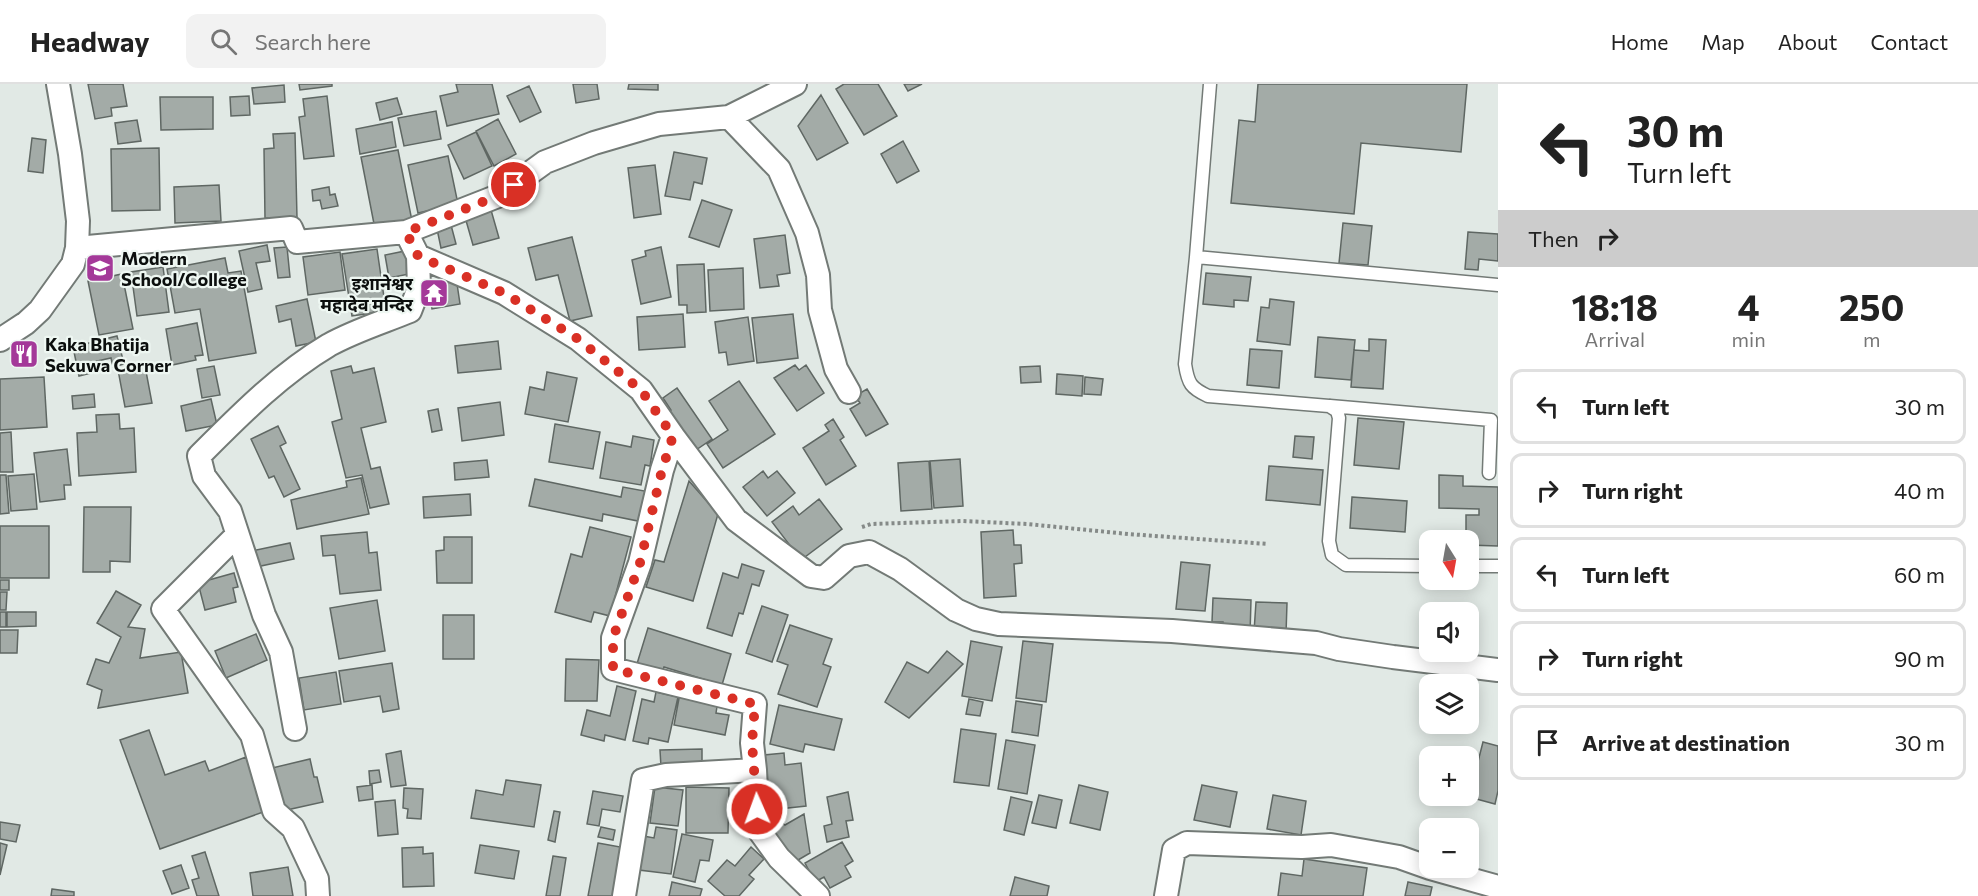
<!DOCTYPE html>
<html lang="en">
<head>
<meta charset="utf-8">
<style>
	:root { --surface:#fff; --page:#f2f2f2; --text:#222; --muted:#767676; --line:#e0e0e0 }
	body { margin:0; font-family:Commissioner,"Noto Sans Devanagari",sans-serif; background:var(--page); color:var(--text); height:100vh; display:flex; flex-direction:column; font-size:22px; white-space:nowrap }
	* { box-sizing:border-box; margin:0 }
	p { font-size:20px; color:var(--muted) }
	.icon { flex:none; width:33px; height:33px; fill:none; stroke:currentColor; stroke-width:2; stroke-linecap:round; stroke-linejoin:round }
	.map { position:relative; flex:1; overflow:hidden }
	.side { display:flex; flex-direction:column; background:var(--surface); width:480px }
	.side>* { flex:none }
	.top-card { background:#fff; color:var(--text); overflow:hidden }
	.needle { width:39px; rotate:169deg }
	.buttons { position:absolute; left:1419px; top:446px; display:grid; gap:12px }
	.buttons a { display:grid; place-items:center; width:60px; height:60px; border-radius:12px; background:var(--surface); box-shadow:0 3px 15px #0003; font-size:30px }
	.pin { position:absolute; display:grid; place-items:center; width:51px; height:51px; color:#fff; margin:-26px; border:3px solid #fff; border-radius:50%; box-shadow:0 2px 6px #0007 }
	.me { position:absolute; width:66px; margin:-33px; rotate:358deg; stroke-linejoin:round; filter:drop-shadow(0 0 4px #0008) }
	.turn { display:flex; align-items:center; gap:21px; height:126px; padding:0 30px; font-size:27px }
	.turn .icon { width:78px; height:78px; stroke-width:2.5 }
	.turn b { display:block; font-size:42px; line-height:51px }
	.then { display:flex; align-items:center; height:57px; padding:0 30px; background:#0003; gap:12px; font-size:22px }
	.eta { display:flex; justify-content:space-evenly; align-items:center; height:102px; text-align:center }
	.eta b { font-size:36px; font-weight:700; line-height:42px }
	ul { padding:0; list-style:none }
	li { display:flex; align-items:center; gap:18px; height:75px; margin:0 12px 9px; padding:0 18px; border:3px solid var(--line); border-radius:12px }
	li div { flex:1 }
	li b { display:block; font-size:22px }
	li em { font-style:normal }
	header { display:flex; align-items:center; gap:36px; box-sizing:border-box; height:84px; padding:0 30px; background:var(--surface); border-bottom:2px solid var(--line) }
	header strong { font-size:28px }
	nav { display:flex; gap:33px; margin-inline-start:auto; font-size:21px }
	.search { width:420px; height:54px; background:var(--page); display:flex; align-items:center; gap:15px; box-sizing:border-box; padding:0 21px; border-radius:12px; color:var(--muted); font-size:22px }
	main { display:flex; flex:1; min-height:0 }
	.map>svg:first-child { display:block }
</style>
</head>
<body>
<header>
<strong>Headway</strong>
<div class="search"><svg class="icon" aria-label="search" viewBox="0 0 24 24"><circle cx="10" cy="10" r="6"/><path d="M15 15l6 6"/></svg>Search here</div>
<nav><a>Home</a><a>Map</a><a>About</a><a>Contact</a></nav>
</header>
<main>
<div class="map">
<svg width="1498" height="812" viewBox="0 0 1498 812">
	<rect width="100%" height="100%" fill="#e1e9e5"/>
	<path fill="#a3aba7" stroke="#5f6763" stroke-width="1.5" d="M88 0H123L127 22 111 24 112 32 95 35Z
		M299 0H332V2L300 6Z
		M456 0H492L499 30 447 42 440 12 458 8Z
		M573 0H597L599 15 576 19Z
		M629 0H658V6L628 5Z
		M844 0H878L897 32 864 51 836 5Z
		M904 0H922L908 7Z
		M1258 0H1467L1461 68 1361 59 1354 130 1231 119 1239 36 1255 38Z
		M284 1 285 18 254 20 252 4Z
		M529 2 541 28 520 38 507 12Z
		M821 11 848 59 817 76 798 42Z
		M249 12 250 31 231 32 230 13Z
		M327 12 334 72 304 75 299 33 305 32 303 15Z
		M160 13H213V45L161 46Z
		M397 14 402 30 380 36 376 19Z
		M436 27 441 55 404 62 398 34Z
		M498 35 516 70 494 82 476 47Z
		M137 36 141 57 118 60 115 39Z
		M392 38 396 63 360 70 356 45Z
		M476 48 492 82 464 95 448 61Z
		M295 49 297 134H265L264 65 274 64 273 50Z
		M32 54 46 56 43 89 28 87Z
		M903 57 919 87 897 99 881 70Z
		M159 64 160 126 112 127 111 65Z
		M398 66 412 137 375 145 361 73Z
		M674 68 707 74 702 100 694 98 690 116 665 112Z
		M448 72 458 120 418 129 408 81Z
		M655 81 661 130 634 134 628 84Z
		M219 101 221 137 175 139 174 103Z
		M329 103 330 111 335 110 338 122 322 125 320 116 313 117 312 106Z
		M702 116 732 126 719 163 689 153Z
		M491 126 499 154 473 161 465 133Z
		M1343 139 1372 142 1368 181 1339 179Z
		M451 141 456 160 441 164 437 145Z
		M1468 148 1498 150V177L1479 175 1478 186 1465 185Z
		M785 151 790 189 777 191 779 202 760 204 754 155Z
		M572 153 592 232 570 237 558 191 536 196 528 164Z
		M267 161 270 177 256 179 262 205 248 208 239 167Z
		M287 163 290 193 278 194 274 164Z
		M661 163 671 213 641 220 632 176 646 172 645 167Z
		M377 165 386 227 352 232 342 170Z
		M405 167 409 190 389 194 385 171Z
		M340 168 345 206 308 211 303 173Z
		M225 174 228 189 241 187 256 269 209 277 200 225 175 229 167 185Z
		M704 180 706 228 687 229V221H679L677 181Z
		M163 183 169 228 137 232 131 188Z
		M743 184 744 225 710 227 708 186Z
		M1206 189 1251 193 1248 217 1234 216V223L1203 220Z
		M122 190 133 245 99 251 88 197Z
		M456 193 460 220 432 225 427 198Z
		M307 215 316 258 296 262 291 235 279 238 276 222Z
		M1270 215 1294 218 1290 261 1257 257 1261 223 1269 224Z
		M683 230 685 263 639 266 637 233Z
		M793 230 798 274 757 279 752 234Z
		M748 233 754 277 728 281 726 268 719 269 715 238Z
		M197 239 203 271 195 272 196 276 172 281 166 245Z
		M117 252 124 280 113 283 111 274 97 277 99 287 79 292 73 263Z
		M1318 253 1355 256 1351 296 1315 293Z
		M1369 255 1386 256 1383 305 1351 303 1354 266 1369 267Z
		M498 257 501 285 458 289 455 262Z
		M1250 265 1282 267 1279 304 1247 301Z
		M795 281 799 286 806 281 824 309 797 327 774 294Z
		M145 282 152 319 125 323 118 286Z
		M214 282 220 311 202 314 197 285Z
		M351 282 353 289 374 284 386 338 361 344 371 385 380 383 389 420 370 424 362 391 346 394 332 338 342 335 331 287Z
		M1040 282 1041 298 1021 299 1020 283Z
		M547 288 577 294 568 338 525 330 530 303 544 306Z
		M1057 290 1083 292 1082 312 1056 310Z
		M44 293 47 343 0 346V295Z
		M1085 293 1103 295 1101 311 1084 310Z
		M739 297 775 350 723 384 707 360 728 346 709 317Z
		M677 304 712 355 693 368 666 330 671 326 663 314Z
		M867 305 888 340 866 352 850 325 860 319 855 312Z
		M94 310 95 323 73 325 72 312Z
		M211 315 217 341 186 347 181 322Z
		M500 318 504 351 462 357 458 324Z
		M438 325 442 346 432 348 428 327Z
		M119 330 120 345 134 344 136 388 79 392 77 349 97 348 96 331Z
		M1358 334 1404 338 1399 385 1354 381Z
		M833 335 844 353 840 356 856 382 826 401 803 364 829 347 825 341Z
		M555 340 600 348 593 385 549 378Z
		M278 342 286 359 280 362 300 405 284 413 274 392 269 394 251 355Z
		M11 348 13 388H0V349Z
		M633 352 654 356 650 382 645 381 641 401 600 394 606 358 631 363Z
		M1295 352 1314 353 1312 375 1293 373Z
		M67 365 71 401H64L65 415 40 418 34 369Z
		M960 375 963 422 934 424 930 377Z
		M487 376 489 393 455 396 454 379Z
		M929 377 932 425 901 427 898 379Z
		M1269 382 1323 386 1320 421 1266 416Z
		M763 387 768 394 777 387 795 409 767 432 743 403Z
		M34 390 37 425 11 427 8 392Z
		M0 391H6L9 429 0 430Z
		M1439 391 1463 392V402L1498 403V462L1468 461V456H1466V431H1479V425L1439 424Z
		M361 394 369 430 297 445 291 416 347 403 346 397Z
		M535 395 621 413 623 403 650 408 643 438 603 430 602 437 529 422Z
		M689 397 718 430 693 517 646 503 655 476 664 478Z
		M470 410 471 431 424 434 423 413Z
		M1352 413 1407 417 1405 448 1350 444Z
		M819 415 842 445 801 476 772 438 793 422 799 431Z
		M84 423H131L130 478 110 477V488H83Z
		M0 442H49V494H0Z
		M590 443 631 453 610 532 594 528 591 538 555 528 571 470 582 473Z
		M1013 446 1014 461H1021L1022 479 1014 480 1016 512 984 514 981 448Z
		M367 448 369 469 377 468 381 506 340 510 335 471 323 472 321 452Z
		M444 453H472V499H437L436 467 444 466Z
		M290 459 294 475 256 483 252 467Z
		M1181 478 1210 481 1205 527 1176 525Z
		M742 480 764 487 759 502 752 500 743 530 739 529 732 552 707 544 723 489 738 494Z
		M234 489 238 503 233 504 236 518 205 526 198 499Z
		M0 496H9V506H0Z
		M116 507 141 521 128 543 145 545 140 574 181 568 188 609 98 624 102 606 87 600 96 575 109 579 121 553 97 539Z
		M0 508H7L6 526H0Z
		M1213 514 1251 516 1250 550 1223 548V538H1212Z
		M377 516 385 567 339 575 330 524Z
		M1256 518 1287 519 1286 550 1254 548Z
		M762 522 788 531 772 578 746 569Z
		M0 528H6V543H0Z
		M7 528H36V542L7 543Z
		M443 531H474V575H443Z
		M790 541 832 555 823 580 831 583 817 623 778 610 788 581 777 577Z
		M648 544 731 570 722 601 664 583 661 591 636 583Z
		M0 546H18L17 569H0Z
		M256 550 267 576 226 594 215 567Z
		M971 557 1002 563 992 617 962 612Z
		M1023 557 1053 560 1046 618 1016 614Z
		M947 567 963 580 909 634 885 618 907 578 928 589Z
		M566 575 599 576 597 617H565Z
		M392 579 399 625 383 628 380 612 344 618 339 587Z
		M336 588 341 620 304 626 299 594Z
		M617 602 636 607 625 656 605 651 604 657 581 651 587 626 610 632Z
		M656 608 678 613 668 658 649 654 648 660 633 657 642 615 654 618Z
		M680 609 718 616 716 629 729 631 725 651 674 641Z
		M969 615 983 618 980 632 966 630Z
		M1016 617 1042 621 1038 652 1012 648Z
		M779 621 842 635 834 666 805 660 803 668 770 660Z
		M961 645 996 650 989 702 954 698Z
		M149 646 165 691 205 677 209 687 246 673 266 727 160 765 120 656Z
		M1006 656 1035 661 1027 710 998 705Z
		M1483 658 1498 662V707L1495 720 1469 713Z
		M702 665V683H661L660 666Z
		M401 667 406 701 391 703 386 670Z
		M784 669 785 681 801 679 806 722 770 726 764 671Z
		M310 675 314 693H317L323 718 282 727 272 684Z
		M379 686 381 698 370 700 369 687Z
		M506 696 541 701 534 743 471 734 476 706 503 711Z
		M372 701 373 715 359 717 357 703Z
		M1079 701 1108 708 1100 746 1070 739Z
		M1202 701 1237 708 1230 743 1194 736Z
		M655 703 683 706 678 742 650 739Z
		M686 703 729 704 728 749H686Z
		M404 704 423 705 421 735 407 734 408 725 403 724Z
		M593 707 623 712 620 728 602 725 599 742 587 740Z
		M848 708 853 736 846 737 849 753 827 758 824 742 832 740 827 713Z
		M1039 711 1062 716 1056 744 1032 739Z
		M1273 711 1306 717 1301 751 1267 745Z
		M1011 713 1032 718 1024 751 1004 746Z
		M395 716 398 750 378 752 375 718Z
		M554 727 560 728 555 758 548 756Z
		M804 730 810 769 793 779 764 743 777 735 785 741Z
		M0 738 20 741 16 758 0 755Z
		M601 743 615 746 613 756 598 753Z
		M656 743 677 746 671 790 639 786 643 752 654 754Z
		M682 750 713 756 709 777 700 776 695 798 673 793Z
		M842 758 853 777 845 782 851 793 830 804 824 793 815 798 805 779Z
		M0 759 7 761 0 791Z
		M598 759 626 764 617 812H588Z
		M480 761 519 767 514 795 475 789Z
		M423 763V770L433 769 434 802 403 803 402 764Z
		M751 763 764 775 749 791 754 795 739 812H725L708 797 727 776 735 782Z
		M205 768 219 812H197L192 796 199 794 192 772Z
		M553 772 566 774 560 812H546Z
		M1304 775 1367 784 1363 812H1278L1281 789 1302 792Z
		M181 781 189 804 172 810 163 787Z
		M288 783 293 812H253L250 789Z
		M1015 793 1049 802 1047 812H1010Z
		M672 798 702 805 700 812H669Z
		M1408 798 1432 803 1430 812H1405Z
		M52 805 74 808V812H51Z"/>
	<g fill="none" stroke-linecap="round" stroke-linejoin="round">
		<g stroke="#737a76" stroke-width="15">
			<path id="service" d="M1210 0 1196 173 1185 280C1188 300 1191 304 1208 312L1329 322 1337 327 1339 334 1329 457 1332 471 1346 481 1430 482
				M1196 173 1498 201
				M1330 322 1491 336 1489 389
				M1468 482H1498"/>
		</g>
		<g stroke="#737a76" stroke-width="26">
			<path id="minor" d="M729 33 779 85 807 149 818 191 820 226 836 285 849 308
				M406 148 418 172 504 209 578 255 641 306 673 352 736 436 811 492 824 494 849 472 869 468 900 485 956 526 976 535 999 540 1172 547 1316 559 1339 565 1393 573 1498 586
				M77 164 291 144 297 158 406 148 498 112 545 78 594 59 659 40 729 33 795 0
				M0 256 26 239 40 226 73 180 77 164 78 137 70 70 58 0
				M673 352 662 386 640 479 613 554V585L755 620 752 659 755 686
				M237 451 163 525 252 651 274 727 293 744 317 795 318 812
				M295 645 281 568 264 531 230 427 204 392 199 372C239 332 280 290 329 261 354 247 383 238 410 227L419 204 418 172
				M624 812 643 696 666 691 755 686 758 745 779 774 818 812
				M1166 812 1174 766 1187 759 1302 763 1331 761 1399 773 1430 784 1498 803"/>
		</g>
		<path stroke="#858a88" stroke-width="4" stroke-dasharray="3 3" stroke-linecap="butt" d="M862 443 871 440 963 437 1027 440 1128 450 1268 460"/>
		<use href="#service" stroke="#fff" stroke-width="12"/>
		<use href="#minor" stroke="#fff" stroke-width="22"/>
	</g>
	<g fill="none" stroke-linecap="round" stroke-linejoin="round">
		<path stroke="#d93025" stroke-width="10" stroke-dasharray="0 18" d="M514 101 498 112 406 148 418 172 504 209 578 255 641 306 673 352 662 386 640 479 613 554V585L755 620 752 659 757 725"/>
	</g>
	<defs>
		<g id="university-square" transform="scale(1.5)"><rect x="-9" y="-9" width="18" height="18" rx="4" fill="#a43999" stroke="#eef7f2"/><path d="M0-5L7-2L0 1L-7-2ZM-4 1L0 2.5L4 1V4Q0 6-4 4Z" fill="#fff"/></g>
		<g id="temple-square" transform="scale(1.5)"><rect x="-9" y="-9" width="18" height="18" rx="4" fill="#a43999" stroke="#eef7f2"/><path d="M0-6L5-2H3V0L6.5 2.5H4V6H1.5V3h-3V6H-4V2.5H-6.5L-3 0V-2H-5Z" fill="#fff"/></g>
		<g id="restaurant-square" transform="scale(1.5)"><rect x="-9" y="-9" width="18" height="18" rx="4" fill="#a43999" stroke="#eef7f2"/><path d="M-5-6h1v4h1v-4h1v4h1v-4h1v5L-1.5 .5V6h-2V.5L-5-1ZM5-6V6H3V1.5H1.5Q1.5-4 5-6Z" fill="#fff"/></g>
	</defs>
	<g fill-rule="evenodd">
		<use href="#university-square" x="100" y="184"/>
		<use href="#temple-square" x="434" y="209"/>
		<use href="#restaurant-square" x="24" y="270"/>
	</g>
	<g text-anchor="middle" dominant-baseline="central" stroke-width="4.5" stroke-linejoin="round" paint-order="stroke">
		<g font-size="18" font-weight="bold" fill="#0b0e0d" stroke="#eef7f2" text-anchor="start">
			<text x="121" y="174">Modern<tspan x="121" dy="21">School/College</tspan></text>
			<text x="413" y="199" text-anchor="end">इशानेश्वर<tspan x="413" dy="21">महादेव मन्दिर</tspan></text>
			<text x="45" y="260">Kaka Bhatija<tspan x="45" dy="21">Sekuwa Corner</tspan></text>
		</g>
	</g>
</svg>
<div class="buttons">
<a><svg class="needle" viewBox="-14 -14 28 28"><path d="M0-13l5 13h-10z" fill="#e53935"/><path d="M0 13l5-13h-10z" fill="#767676"/></svg></a>
<a><svg class="icon" aria-label="sound" viewBox="0 0 24 24"><path d="M4 9h4l5-4v14l-5-4H4zM17 9q2 3 0 6"/></svg></a>
<a><svg class="icon" aria-label="layers" viewBox="0 0 24 24"><path d="M12 4l9 5-9 5-9-5zM3 14l9 5 9-5"/></svg></a>
<a>+</a>
<a>−</a>
</div>
<div class="pin" style="left:514px;top:101px;background:#d93025"><svg class="icon" aria-label="arrive" viewBox="0 0 24 24"><path d="M6 21V4h12l-3 4 3 4H6"/></svg></div>
<svg class="me" style="left:757px;top:725px" viewBox="-20 -20 40 40"><circle r="17" fill="#d93025" stroke="#fff" stroke-width="3"/><path d="M0-11L8 9 0 5-8 9z" fill="#fff"/></svg>
</div>
<section class="side">
<div class="top-card">
<div class="turn"><svg class="icon" aria-label="left" viewBox="0 0 24 24"><path d="M17 20v-9H6M10 6l-5 5 5 5"/></svg><div><b>30 m</b>Turn left</div></div>
<div class="then">Then<svg class="icon" aria-label="right" viewBox="0 0 24 24"><path d="M7 20v-9h11M14 6l5 5-5 5"/></svg></div>
</div>
<div class="eta">
<div><b>18:18</b><p>Arrival</p></div>
<div><b>4</b><p>min</p></div>
<div><b>250</b><p>m</p></div>
</div>
<ul>
<li><svg class="icon" aria-label="left" viewBox="0 0 24 24"><path d="M17 20v-9H6M10 6l-5 5 5 5"/></svg><div><b>Turn left</b></div><em>30 m</em></li>
<li><svg class="icon" aria-label="right" viewBox="0 0 24 24"><path d="M7 20v-9h11M14 6l5 5-5 5"/></svg><div><b>Turn right</b></div><em>40 m</em></li>
<li><svg class="icon" aria-label="left" viewBox="0 0 24 24"><path d="M17 20v-9H6M10 6l-5 5 5 5"/></svg><div><b>Turn left</b></div><em>60 m</em></li>
<li><svg class="icon" aria-label="right" viewBox="0 0 24 24"><path d="M7 20v-9h11M14 6l5 5-5 5"/></svg><div><b>Turn right</b></div><em>90 m</em></li>
<li><svg class="icon" aria-label="arrive" viewBox="0 0 24 24"><path d="M6 21V4h12l-3 4 3 4H6"/></svg><div><b>Arrive at destination</b></div><em>30 m</em></li>
</ul>
</section>
</main>
</body>
</html>
